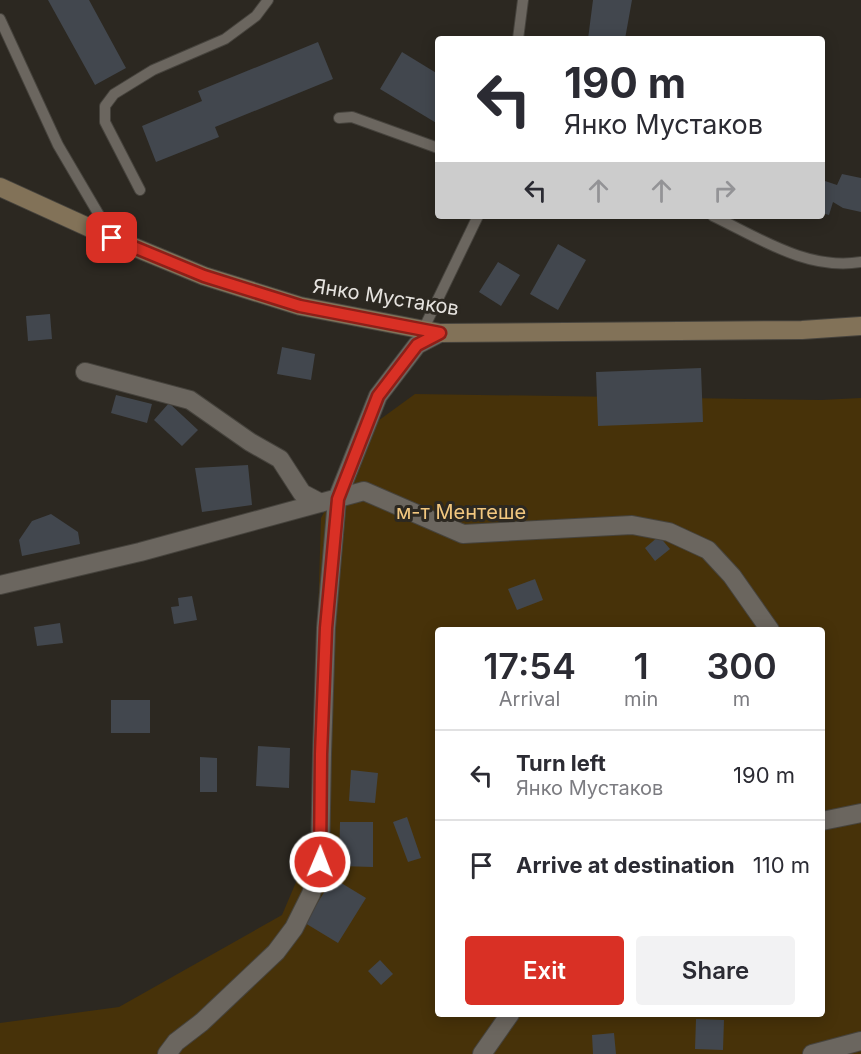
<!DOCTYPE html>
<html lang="en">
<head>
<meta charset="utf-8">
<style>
	:root { --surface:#fff; --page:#f2f2f3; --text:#2b2b33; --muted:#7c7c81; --line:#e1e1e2; --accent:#d93025 }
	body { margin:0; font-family:Inter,sans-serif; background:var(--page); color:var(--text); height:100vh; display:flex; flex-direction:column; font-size:22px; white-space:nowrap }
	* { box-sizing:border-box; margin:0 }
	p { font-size:20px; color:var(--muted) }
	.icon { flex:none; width:33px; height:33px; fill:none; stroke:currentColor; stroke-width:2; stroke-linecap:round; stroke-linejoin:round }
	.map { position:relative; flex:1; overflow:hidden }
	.panel { position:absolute; left:435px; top:627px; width:390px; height:390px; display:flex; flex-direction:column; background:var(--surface); border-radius:6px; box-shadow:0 3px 15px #0003 }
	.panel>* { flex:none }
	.banner { position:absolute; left:435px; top:36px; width:390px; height:183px; border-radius:6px; box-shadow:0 3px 15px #0003; background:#fff; color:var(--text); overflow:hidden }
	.pin { position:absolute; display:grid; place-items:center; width:51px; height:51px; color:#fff; margin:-26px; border-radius:12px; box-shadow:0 3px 9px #0006 }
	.me { position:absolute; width:66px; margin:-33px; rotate:1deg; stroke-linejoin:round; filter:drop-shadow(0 0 4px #0008) }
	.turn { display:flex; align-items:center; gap:21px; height:126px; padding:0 30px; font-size:27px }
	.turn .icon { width:78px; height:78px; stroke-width:2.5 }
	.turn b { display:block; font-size:42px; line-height:51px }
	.lanes { display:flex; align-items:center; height:57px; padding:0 30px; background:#0003; justify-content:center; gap:30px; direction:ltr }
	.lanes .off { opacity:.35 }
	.eta { display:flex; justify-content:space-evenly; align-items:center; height:102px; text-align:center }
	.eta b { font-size:36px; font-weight:600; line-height:42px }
	.action { display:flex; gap:12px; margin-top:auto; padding:12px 30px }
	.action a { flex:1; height:69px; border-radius:6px; background:var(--accent); color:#fff; font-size:24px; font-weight:600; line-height:69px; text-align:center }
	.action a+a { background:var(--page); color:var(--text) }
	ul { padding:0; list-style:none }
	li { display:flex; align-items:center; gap:18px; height:90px; padding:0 30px; border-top:2px solid var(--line) }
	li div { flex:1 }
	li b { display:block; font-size:22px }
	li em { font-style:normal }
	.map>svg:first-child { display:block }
</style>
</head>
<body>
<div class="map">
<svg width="861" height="1054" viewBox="0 0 861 1054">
	<rect width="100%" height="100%" fill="#2c2821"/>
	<path fill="#473209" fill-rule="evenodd" d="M415 394 821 400 861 398V1054H0V1023L119 1007 282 915 311 847 321 518 371 426ZM438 630H822V1014H438Z"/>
	<path fill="#42474e" d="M48 0H89L126 68 95 85Z
		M593 0H632L625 39H588Z
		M318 42 333 79 215 127 219 137 156 162 142 126 202 101 198 91Z
		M402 52 438 74V124L380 89Z
		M842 174 861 178V212L843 208 833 202 829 215 822 213V180L837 185Z
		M558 244 586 260 558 310 530 294Z
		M498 262 520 275 501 306 479 292Z
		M50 314 52 339 28 341 26 316Z
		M282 347 315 354 311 380 277 374Z
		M701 368 703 422 598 426 596 372Z
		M116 395 152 404 147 423 111 413Z
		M169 403 198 430 182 446 154 420Z
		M248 465 252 505 202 512 195 468Z
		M51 514 78 532 80 544 22 556 19 540 32 521Z
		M659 536 670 549 655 561 645 548Z
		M535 579 543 600 517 610 508 589Z
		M192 596 197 620 174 624 171 607 179 606 178 598Z
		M60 623 63 643 37 646 34 627Z
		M111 700H150V733H111Z
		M258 746 290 748 289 788 256 786Z
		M200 757 217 758V792H200Z
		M351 770 378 773 375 803 349 801Z
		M407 817 421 858 408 862 393 822Z
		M340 822H373V867L339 866Z
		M333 878 366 898 338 943 305 923Z
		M380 960 393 974 381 985 368 971Z
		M696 1019 724 1020 723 1050 695 1049Z
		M614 1033 616 1054H593L592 1035Z"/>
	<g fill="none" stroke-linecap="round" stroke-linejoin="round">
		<g stroke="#46433d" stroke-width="12">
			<path id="lane" d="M0 19 58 145 112 237
				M518 39 523 0
				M339 118 352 117 438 148
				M140 190 105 122V106L114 94 153 70 225 39 256 16 268 0
				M713 216C759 238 808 271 861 262
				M423 330 478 216"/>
		</g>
		<g stroke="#46433d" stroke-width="20">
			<path id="street" d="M85 372 190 400 250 442 280 459 302 493 321 503
				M0 585 140 552 364 491 463 534 632 525 669 532 708 550 732 576 770 630
				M822 821 861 813
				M167 1054 176 1042 202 1022 276 952 294 928 311 894 320 863 322 754 326 628 337 499 378 396 417 345 440 333
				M482 1054 510 1014
				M812 1054 861 1041"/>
		</g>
		<g stroke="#46433d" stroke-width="20">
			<path id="secondary" d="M0 187 112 238 204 276 300 306 440 333 802 330 861 326"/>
		</g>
		<use href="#lane" stroke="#6b665f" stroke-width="10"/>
		<use href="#street" stroke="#6b665f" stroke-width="18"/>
		<use href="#secondary" stroke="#827258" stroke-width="18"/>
	</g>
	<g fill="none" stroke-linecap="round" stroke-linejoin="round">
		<g stroke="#8d1f18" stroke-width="15">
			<path id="route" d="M112 238 204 276 300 306 440 333 417 345 378 396 338 499 326 628 321 754 320 862"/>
		</g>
		<use href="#route" stroke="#d93025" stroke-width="10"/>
	</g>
	<g text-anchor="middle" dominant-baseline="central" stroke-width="6" stroke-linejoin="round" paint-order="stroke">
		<g font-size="20" fill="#e6e3df" stroke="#2c2821">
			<text transform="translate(386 297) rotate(9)">Янко Мустаков</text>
		</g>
		<g font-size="20" fill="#f2c77f" stroke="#2c2821">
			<text x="461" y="512">м-т Ментeше</text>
		</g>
	</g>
</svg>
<div class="pin" style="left:112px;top:238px;background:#d93025"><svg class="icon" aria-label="arrive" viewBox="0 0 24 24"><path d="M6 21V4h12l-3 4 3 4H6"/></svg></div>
<svg class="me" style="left:320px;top:862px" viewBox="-20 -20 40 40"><circle r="17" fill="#d93025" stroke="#fff" stroke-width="3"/><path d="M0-11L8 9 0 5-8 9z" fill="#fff"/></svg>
<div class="banner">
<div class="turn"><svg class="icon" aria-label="left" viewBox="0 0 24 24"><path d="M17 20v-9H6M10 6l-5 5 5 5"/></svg><div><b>190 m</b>Янко Мустаков</div></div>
<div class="lanes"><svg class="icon" aria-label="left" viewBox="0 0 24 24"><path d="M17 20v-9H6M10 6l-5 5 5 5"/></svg><svg class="icon off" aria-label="ahead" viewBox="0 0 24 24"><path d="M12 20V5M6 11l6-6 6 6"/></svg><svg class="icon off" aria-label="ahead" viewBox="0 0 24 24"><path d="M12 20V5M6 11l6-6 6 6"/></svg><svg class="icon off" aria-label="right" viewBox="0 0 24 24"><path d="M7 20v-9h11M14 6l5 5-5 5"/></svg></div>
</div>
<section class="panel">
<div class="eta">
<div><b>17:54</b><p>Arrival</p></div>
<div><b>1</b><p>min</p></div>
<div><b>300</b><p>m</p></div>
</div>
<ul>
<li><svg class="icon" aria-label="left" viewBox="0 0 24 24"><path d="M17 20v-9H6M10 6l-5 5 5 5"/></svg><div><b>Turn left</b><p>Янко Мустаков</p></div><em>190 m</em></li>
<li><svg class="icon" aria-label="arrive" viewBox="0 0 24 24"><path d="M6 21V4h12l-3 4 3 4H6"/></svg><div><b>Arrive at destination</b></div><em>110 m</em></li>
</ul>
<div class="action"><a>Exit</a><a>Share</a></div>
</section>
</div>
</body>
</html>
